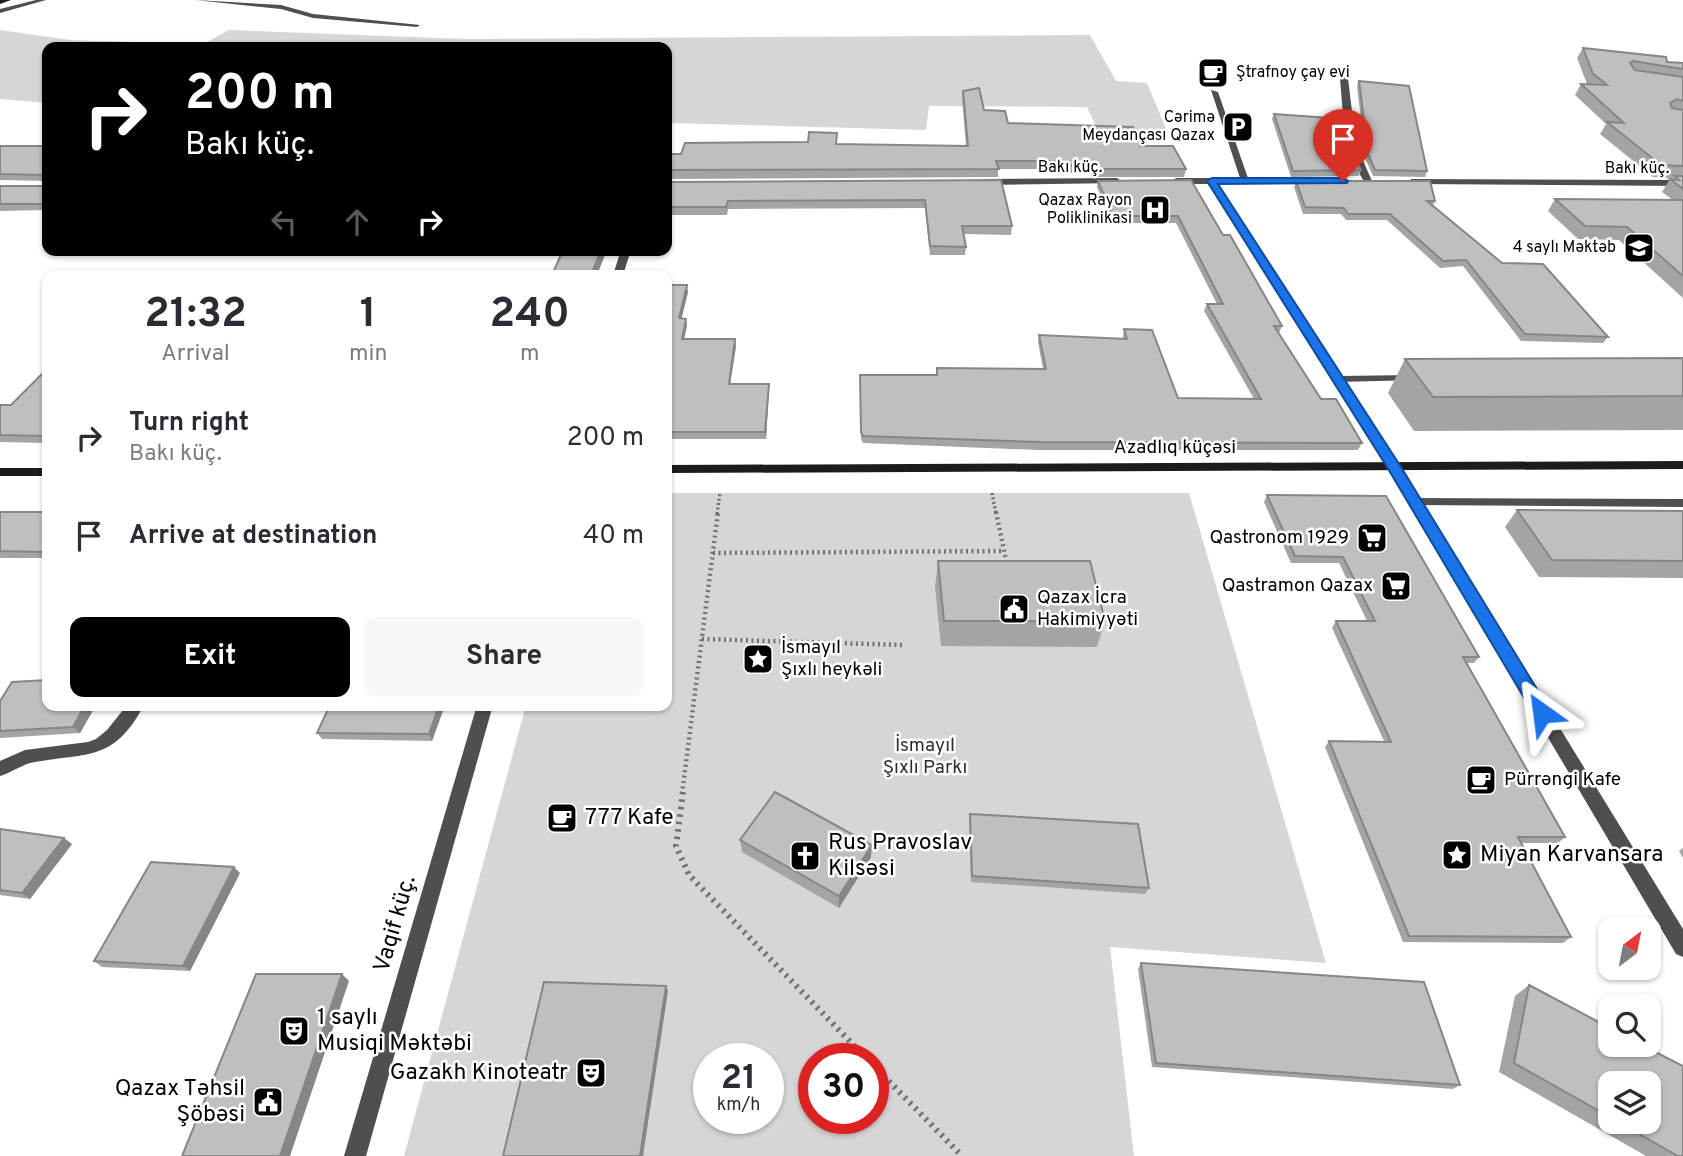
<!DOCTYPE html>
<html lang="en">
<head>
<meta charset="utf-8">
<style>
	:root { --surface:#fff; --page:#f7f7f7; --text:#2b2b33; --muted:#7c7c81; --accent:#000 }
	body { margin:0; font-family:Overpass,sans-serif; background:var(--page); color:var(--text); height:100vh; display:flex; flex-direction:column; font-size:26px; white-space:nowrap }
	* { box-sizing:border-box; margin:0 }
	p { font-size:23px; color:var(--muted) }
	.icon { flex:none; width:38px; height:38px; fill:none; stroke:currentColor; stroke-width:2; stroke-linecap:round; stroke-linejoin:round }
	.map { position:relative; flex:1; overflow:hidden }
	.side { position:absolute; left:42px; top:270px; width:630px; height:441px; display:flex; flex-direction:column; background:var(--surface); border-radius:14px; box-shadow:0 2px 5px #0004 }
	.side>* { flex:none }
	.banner { position:absolute; left:42px; top:42px; width:630px; height:214px; border-radius:14px; box-shadow:0 2px 5px #0004; background:#000; color:#fff; overflow:hidden }
	.needle { width:46px; rotate:32deg }
	.tools { position:absolute; left:1598px; top:917px; display:grid; gap:14px }
	.tools a { display:grid; place-items:center; width:63px; height:63px; border-radius:14px; background:var(--surface); box-shadow:0 2px 5px #0004; font-size:35px }
	.speed { position:absolute; left:693px; top:1043px; display:flex; gap:14px; font-size:35px; font-weight:700; text-align:center }
	.speed>* { display:grid; place-content:center; width:91px; height:91px; border-radius:50%; background:var(--surface); box-shadow:0 2px 5px #0004; line-height:1 }
	.speed small { font-size:18px; font-weight:400 }
	.speed .limit { border:10px solid #d22; background:#fff; color:#111 }
	.pin { position:absolute; display:grid; place-items:center; width:60px; height:60px; color:#fff; margin:-72px -30px; border-radius:50% 50% 50% 0; rotate:-45deg; box-shadow:0 0 7px #0007 }
	.pin .icon { rotate:45deg }
	.me { position:absolute; width:77px; margin:-38px; rotate:329deg; stroke-linejoin:round; filter:drop-shadow(0 0 5px #0008) }
	.turn { display:flex; align-items:center; gap:24px; height:147px; padding:0 28px; font-size:32px }
	.turn .icon { width:91px; height:91px; stroke-width:2.5 }
	.turn b { display:block; font-size:49px; line-height:60px }
	.lanes { display:flex; align-items:center; height:66px; padding:0 28px; background:#0003; justify-content:center; gap:35px; direction:ltr }
	.lanes .off { opacity:.35 }
	.eta { display:flex; justify-content:space-evenly; align-items:center; height:119px; text-align:center }
	.eta b { font-size:42px; font-weight:700; line-height:49px }
	.cta { display:flex; gap:14px; margin-top:auto; padding:14px 28px }
	.cta a { flex:1; height:80px; border-radius:14px; background:var(--accent); color:#fff; font-size:28px; font-weight:700; line-height:80px; text-align:center }
	.cta a+a { background:var(--page); color:var(--text) }
	ul { padding:0; list-style:none }
	li { display:flex; align-items:center; gap:21px; height:98px; padding:0 28px }
	li div { flex:1 }
	li b { display:block; font-size:26px }
	li em { font-style:normal }
	.map>svg:first-child { display:block }
</style>
</head>
<body>
<div class="map">
<svg width="1683" height="1156" viewBox="0 0 1683 1156">
	<rect width="100%" height="100%" fill="#fff"/>
	<path fill="#d6d6d6" fill-rule="evenodd" d="M0 30 70 40 203 44 229 30 466 39 1090 35 1116 81 1147 83 1167 131 1097 129 1087 107 929 106 926 130 667 123V47H47V103L0 99Z
		M667 493H1189L1326 963 1110 947 1134 1156H404L526 705H667ZM709 1059H768V1118H709ZM814 1059H873V1118H814Z"/>
	<g fill="none" stroke-linecap="round" stroke-linejoin="round">
		<path stroke="#717171" stroke-width="3.5" stroke-dasharray="2 2.5" stroke-linecap="butt" d="M992 493 996 514
			M717 514 720 493"/>
		<path stroke="#717171" stroke-width="4.5" stroke-dasharray="2 3.5" stroke-linecap="butt" d="M996 512 1007 565
			M713 553 1004 551
			M702 639 904 645
			M682 794 718 512"/>
		<path stroke="#717171" stroke-width="6" stroke-dasharray="2.5 5" stroke-linecap="butt" d="M683 792 676 846 689 875 867 1059
			M873 1065 962 1156"/>
		<path fill="#4f4f4f" fill-rule="evenodd" d="M1211 90 1218 92 1249 181 1248 183 1241 181Z
			M1413 375 1419 378 1417 380 1338 382 1332 379 1338 376Z
			M1415 498 1683 499V507L1410 505 1409 502 1410 499Z
			M127 705H144C113 764 85 752 30 763 20 766 10 773 0 776V761L25 750 88 742 96 739 107 730Z"/>
		<path fill="#4f4f4f" fill-rule="evenodd" d="M36 0H46L0 13V9Z
			M195 0 281 5 313 14 420 25 417 27 313 18 281 9Z
			M1344 76 1348 78 1356 145 1372 181 1368 184 1365 183C1344 150 1343 115 1340 78Z
			M1117 178 1121 181 1120 183 983 185 979 182 983 179Z
			M1313 178 1317 181 1316 183 1218 184 1400 467 1683 929V957L1676 954 1388 467 1209 184H1176L1172 181 1176 178Z
			M1411 179 1683 180V186L1414 184 1410 181Z
			M621 250H631L623 275H613Z
			M477 705H493L366 1156H344Z"/>
		<path fill="#1c1c1c" fill-rule="evenodd" d="M0 0H11L0 4Z
			M1683 461V469L667 473V465Z
			M0 468H47V476H0Z"/>
	</g>
	<path fill="#a4a4a4" fill-rule="evenodd" d="M1583 48 1667 62 1683 63V298L1619 240 1578 239 1548 211 1555 199 1673 200 1662 192 1670 179H1673L1674 178 1653 177 1600 134 1606 124 1575 95 1581 84H1587L1577 58Z
		M1359 81 1427 171 1425 177 1373 176 1359 144 1356 125 1359 120H1361L1357 86Z
		M963 91 984 110 1008 123 1140 146 1186 169 1184 177H1092L1091 173H1061L1059 169H998V177L667 179V154L836 144 966 146 962 98Z
		M1274 114 1352 150 1361 170 1359 176 1291 177 1272 119Z
		M0 146H47V210L0 211V186H43L46 183V181L0 180Z
		M1001 180 1012 226 1011 235 964 234 966 247 965 255H930L925 208 728 209 727 215H667V182Z
		M1098 181 1223 235 1282 326 1279 333 1321 399 1362 443 1358 450H1038L863 443 861 439 860 375H936L937 368 1043 369 1038 342 1039 335 1123 339V336L1124 329 1178 398 1254 399 1204 311 1207 304H1217L1176 223H1111L1097 187Z
		M1296 181 1435 201 1433 205 1502 263 1608 337 1603 343 1521 341 1463 266 1440 268 1387 220H1346L1341 214H1303L1294 187Z
		M667 285 688 292 681 319 687 325 684 339H735L736 346 730 384H769L766 439H667Z
		M1683 358V430L1414 431 1388 393 1405 359Z
		M47 369V443L0 442V405H11Z
		M1267 495 1479 657 1474 663H1467L1565 837 1558 843H1521L1571 937 1563 943 1403 942 1325 747 1329 741H1384L1332 628 1336 621H1367L1339 563H1291L1264 502Z
		M1517 510 1683 511V578L1539 577 1505 527Z
		M0 512H47V558H0Z
		M938 561 1105 621 1097 647 941 646 935 587Z
		M0 701 47 705H96L80 733 0 738Z
		M445 705 432 741 322 739 317 733Z
		M970 814 1149 888 1145 894 971 882 969 820Z
		M0 829 72 844 30 899 0 895Z
		M740 840 871 857 839 908 742 852Z
		M1683 848V858L1679 851Z
		M240 873 190 971 102 967 94 961Z
		M1141 963 1460 1085 1453 1089 1152 1067 1138 969Z
		M1529 985 1683 1156H1646L1499 1072 1515 996ZM1610 1083 1648 1122H1610Z"/>
	<path fill="#868686" d="M601 250H607L597 275H591Z
		M687 285 688 292 680 325 679 318Z
		M686 319 687 325 683 345 682 339Z
		M735 339 736 346 729 391V384Z
		M769 384V390L766 439 765 432Z
		M85 705H96L80 733 73 727Z
		M439 705H445L432 741 429 734Z
		M64 838 72 844 30 899 22 893Z
		M872 845 871 857 839 908V896Z
		M234 867 240 873 190 971 183 966Z
		M342 974 349 981 290 1156H280Z
		M666 986 668 991 643 1156H640Z"/>
	<path fill="#bfbfbf" stroke="#868686" stroke-width="2" d="M1583 48 1666 57 1667 62 1683 63V69L1633 61 1630 63 1635 70 1683 77V101L1677 99 1670 103 1672 108 1683 110V166L1661 165 1607 122 1624 123 1581 84 1607 85 1593 74Z
		M1359 81 1409 86 1427 171 1375 170 1361 138 1359 120H1364Z
		M979 88 984 110 1005 111 1008 123 1133 127 1140 146H1173L1186 169H1094L1092 165H1062L1061 161H996L999 169 667 170V154H681L685 143 808 142 809 132 837 133 836 144 968 146 963 91Z
		M1274 114 1344 119 1352 150 1361 170 1293 171Z
		M0 146H47V204H0V186H43L46 183 45 175 0 174Z
		M1675 176H1683V189L1670 179 1679 180Z
		M1001 180 1012 226H962L966 247 930 246 925 200 728 201 726 207H667V182Z
		M1191 180 1223 235H1230L1282 326H1274L1321 399H1336L1362 443 1039 442 863 436 861 432 860 375H937V368L1046 369 1039 335 1127 339 1124 329 1152 330 1178 398 1261 399 1207 304H1223L1178 216H1113L1098 181Z
		M1296 181H1430L1435 201H1427L1502 263 1543 264 1608 337 1525 334 1466 260 1443 261 1390 214H1348L1344 208 1305 207Z
		M1555 199 1683 200V276L1627 227 1585 226Z
		M563 250H601L591 275H552Z
		M667 285H687L679 318 686 319 682 339H735L729 384H769L765 432H667Z
		M1683 358V396L1433 397 1405 359Z
		M47 369V436L0 435V405H11Z
		M1267 495 1386 496 1479 657H1463L1565 837H1518L1571 937 1409 936 1329 741 1391 742 1336 621H1375L1343 557 1295 556Z
		M1517 510 1683 511V561L1552 560Z
		M0 512H47V552L0 551Z
		M938 561H1090L1105 621H944Z
		M47 680V705H85L73 727 0 731V701L12 682Z
		M330 705H439L429 734 317 733Z
		M775 792 872 845 839 896 740 840Z
		M970 814 1138 824 1149 888 972 876Z
		M0 829 64 838 22 893 0 890Z
		M151 862 234 867 183 966 94 961Z
		M1141 963 1424 982 1460 1085 1156 1063Z
		M256 974H342L280 1156H182Z
		M544 982 666 986 640 1156H503Z
		M1529 985 1610 1028V1045H1642L1683 1066V1156H1678L1618 1122H1648V1083H1610V1117L1514 1063Z"/>
	<path fill="#1a73e8" stroke="#114b97" stroke-width="2" d="M1343 178 1348 181 1347 183 1218 184 1401 467 1548 707 1551 713 1548 718 1542 720 1536 718 1387 467 1207 181 1212 178Z"/>
	<defs>
		<g id="cafe-square" transform="scale(1.575)"><rect x="-9" y="-9" width="18" height="18" rx="4" fill="#000" stroke="#fff"/><path d="M-5.5-4.5H6V0H3Q3 3.5 0 3.5H-2.5Q-5.5 3.5-5.5 0ZM3-3.2v2h1.7v-2ZM-6 4.5H4V6H-6Z" fill="#fff"/></g>
		<g id="parking-square" transform="scale(1.575)"><rect x="-9" y="-9" width="18" height="18" rx="4" fill="#000" stroke="#fff"/><path d="M-3.5-5.5H1a3.5 3.5 0 0 1 0 7H-1V5.5H-3.5ZM-1-3.4V-.6H.8a1.4 1.4 0 0 0 0-2.8Z" fill="#fff"/></g>
		<g id="hospital-square" transform="scale(1.575)"><rect x="-9" y="-9" width="18" height="18" rx="4" fill="#000" stroke="#fff"/><path d="M-5-5h3v3.5h4V-5h3V5h-3V1.5h-4V5h-3Z" fill="#fff"/></g>
		<g id="school-square" transform="scale(1.575)"><rect x="-9" y="-9" width="18" height="18" rx="4" fill="#000" stroke="#fff"/><path d="M0-5L7-2L0 1L-7-2ZM-4 1L0 2.5L4 1V4Q0 6-4 4Z" fill="#fff"/></g>
		<g id="supermarket-square" transform="scale(1.575)"><rect x="-9" y="-9" width="18" height="18" rx="4" fill="#000" stroke="#fff"/><path d="M-6-5.5h2.5l.6 2H6L4.5 2H-2.5L-4.4-4H-6ZM-1.5 3.2a1.3 1.3 0 1 0 .1 0ZM3 3.2a1.3 1.3 0 1 0 .1 0Z" fill="#fff"/></g>
		<g id="civic-square" transform="scale(1.575)"><rect x="-9" y="-9" width="18" height="18" rx="4" fill="#000" stroke="#fff"/><path d="M-.6-6.5H3V-4.5H.6V-3L4-1V1h2V6H-6V1h2V-1L-.6-3ZM-1.2 2.5V6h2.4V2.5Z" fill="#fff"/></g>
		<g id="sight-square" transform="scale(1.575)"><rect x="-9" y="-9" width="18" height="18" rx="4" fill="#000" stroke="#fff"/><path d="M0-6L1.8-2.2L6-1.7L2.9 1.2L3.7 5.4L0 3.3L-3.7 5.4L-2.9 1.2L-6-1.7L-1.8-2.2Z" fill="#fff"/></g>
		<g id="church-square" transform="scale(1.575)"><rect x="-9" y="-9" width="18" height="18" rx="4" fill="#000" stroke="#fff"/><path d="M-1.2-6h2.4v3.5h3.3v2.4h-3.3V6h-2.4V-.1h-3.3v-2.4h3.3Z" fill="#fff"/></g>
		<g id="theatre-square" transform="scale(1.575)"><rect x="-9" y="-9" width="18" height="18" rx="4" fill="#000" stroke="#fff"/><path d="M-5-5.5Q0-4 5-5.5V0Q5 5 0 6Q-5 5-5 0ZM-3.3-2.5H-1v1.5H-3.3ZM1-2.5H3.3v1.5H1ZM-2.8 1Q0 5.5 2.8 1Z" fill="#fff"/></g>
	</defs>
	<g fill-rule="evenodd">
		<use href="#cafe-square" x="1213" y="73"/>
		<use href="#parking-square" x="1238" y="127"/>
		<use href="#hospital-square" x="1155" y="210"/>
		<use href="#school-square" x="1639" y="248"/>
		<use href="#supermarket-square" x="1372" y="538"/>
		<use href="#supermarket-square" x="1396" y="586"/>
		<use href="#civic-square" x="1014" y="609"/>
		<use href="#sight-square" x="758" y="659"/>
		<use href="#cafe-square" x="1481" y="780"/>
		<use href="#cafe-square" x="562" y="818"/>
		<use href="#sight-square" x="1457" y="855"/>
		<use href="#church-square" x="805" y="856"/>
		<use href="#theatre-square" x="294" y="1031"/>
		<use href="#theatre-square" x="591" y="1073"/>
		<use href="#civic-square" x="268" y="1102"/>
	</g>
	<g text-anchor="middle" dominant-baseline="central" stroke-width="5" stroke-linejoin="round" paint-order="stroke">
		<g font-size="16" fill="#000" stroke="#fff" text-anchor="end">
			<text x="1236" y="73" text-anchor="start">Ştrafnoy çay evi</text>
			<text x="1215" y="118">Cərimə<tspan x="1215" dy="18">Meydançası Qazax</tspan></text>
			<text x="1132" y="201">Qazax Rayon<tspan x="1132" dy="18">Poliklinikasi</tspan></text>
			<text x="1616" y="248">4 saylı Məktəb</text>
		</g>
		<g font-size="16" fill="#000" stroke="#fff">
			<text x="1070" y="168">Bakı küç.</text>
			<text x="1637" y="169">Bakı küç.</text>
		</g>
		<g font-size="19" fill="#000" stroke="#fff">
			<text x="1175" y="448">Azadlıq küçəsi</text>
		</g>
		<g font-size="19" fill="#000" stroke="#fff" text-anchor="start">
			<text x="1349" y="538" text-anchor="end">Qastronom 1929</text>
			<text x="1373" y="586" text-anchor="end">Qastramon Qazax</text>
			<text x="1037" y="598">Qazax İcra<tspan x="1037" dy="22">Hakimiyyəti</tspan></text>
			<text x="781" y="648">İsmayıl<tspan x="781" dy="22">Şıxlı heykəli</tspan></text>
			<text x="1504" y="780">Pürrəngi Kafe</text>
		</g>
		<g font-size="19" fill="#2d2d2d" stroke="#fff">
			<text x="925" y="746">İsmayıl<tspan x="925" dy="22">Şıxlı Parkı</tspan></text>
		</g>
		<g font-size="23" fill="#000" stroke="#fff" text-anchor="start">
			<text x="585" y="818">777 Kafe</text>
			<text x="828" y="843">Rus Pravoslav<tspan x="828" dy="26">Kilsəsi</tspan></text>
			<text x="1480" y="855">Miyan Karvansara</text>
			<text x="317" y="1018">1 saylı<tspan x="317" dy="26">Musiqi Məktəbi</tspan></text>
			<text x="568" y="1073" text-anchor="end">Gazakh Kinoteatr</text>
			<text x="245" y="1089" text-anchor="end">Qazax Təhsil<tspan x="245" dy="26">Şöbəsi</tspan></text>
		</g>
		<g font-size="23" fill="#000" stroke="#fff">
			<text transform="translate(396 924) rotate(-74)">Vaqif küç.</text>
		</g>
	</g>
</svg>
<div class="tools">
<a><svg class="needle" viewBox="-14 -14 28 28"><path d="M0-13l5 13h-10z" fill="#e53935"/><path d="M0 13l5-13h-10z" fill="#7c7c81"/></svg></a>
<a><svg class="icon" aria-label="search" viewBox="0 0 24 24"><circle cx="10" cy="10" r="6"/><path d="M15 15l6 6"/></svg></a>
<a><svg class="icon" aria-label="layers" viewBox="0 0 24 24"><path d="M12 4l9 5-9 5-9-5zM3 14l9 5 9-5"/></svg></a>
</div>
<div class="speed"><div>21<small>km/h</small></div><div class="limit">30</div></div>
<div class="pin" style="left:1343px;top:181px;background:#d93025"><svg class="icon" aria-label="arrive" viewBox="0 0 24 24"><path d="M6 21V4h12l-3 4 3 4H6"/></svg></div>
<svg class="me" style="left:1542px;top:713px" viewBox="-20 -20 40 40"><path d="M0-17L14 15 0 8-14 15z" fill="#1a73e8" stroke="#fff" stroke-width="4"/></svg>
<div class="banner">
<div class="turn"><svg class="icon" aria-label="right" viewBox="0 0 24 24"><path d="M7 20v-9h11M14 6l5 5-5 5"/></svg><div><b>200 m</b>Bakı küç.</div></div>
<div class="lanes"><svg class="icon off" aria-label="left" viewBox="0 0 24 24"><path d="M17 20v-9H6M10 6l-5 5 5 5"/></svg><svg class="icon off" aria-label="ahead" viewBox="0 0 24 24"><path d="M12 20V5M6 11l6-6 6 6"/></svg><svg class="icon" aria-label="right" viewBox="0 0 24 24"><path d="M7 20v-9h11M14 6l5 5-5 5"/></svg></div>
</div>
<section class="side">
<div class="eta">
<div><b>21:32</b><p>Arrival</p></div>
<div><b>1</b><p>min</p></div>
<div><b>240</b><p>m</p></div>
</div>
<ul>
<li><svg class="icon" aria-label="right" viewBox="0 0 24 24"><path d="M7 20v-9h11M14 6l5 5-5 5"/></svg><div><b>Turn right</b><p>Bakı küç.</p></div><em>200 m</em></li>
<li><svg class="icon" aria-label="arrive" viewBox="0 0 24 24"><path d="M6 21V4h12l-3 4 3 4H6"/></svg><div><b>Arrive at destination</b></div><em>40 m</em></li>
</ul>
<div class="cta"><a>Exit</a><a>Share</a></div>
</section>
</div>
</body>
</html>
